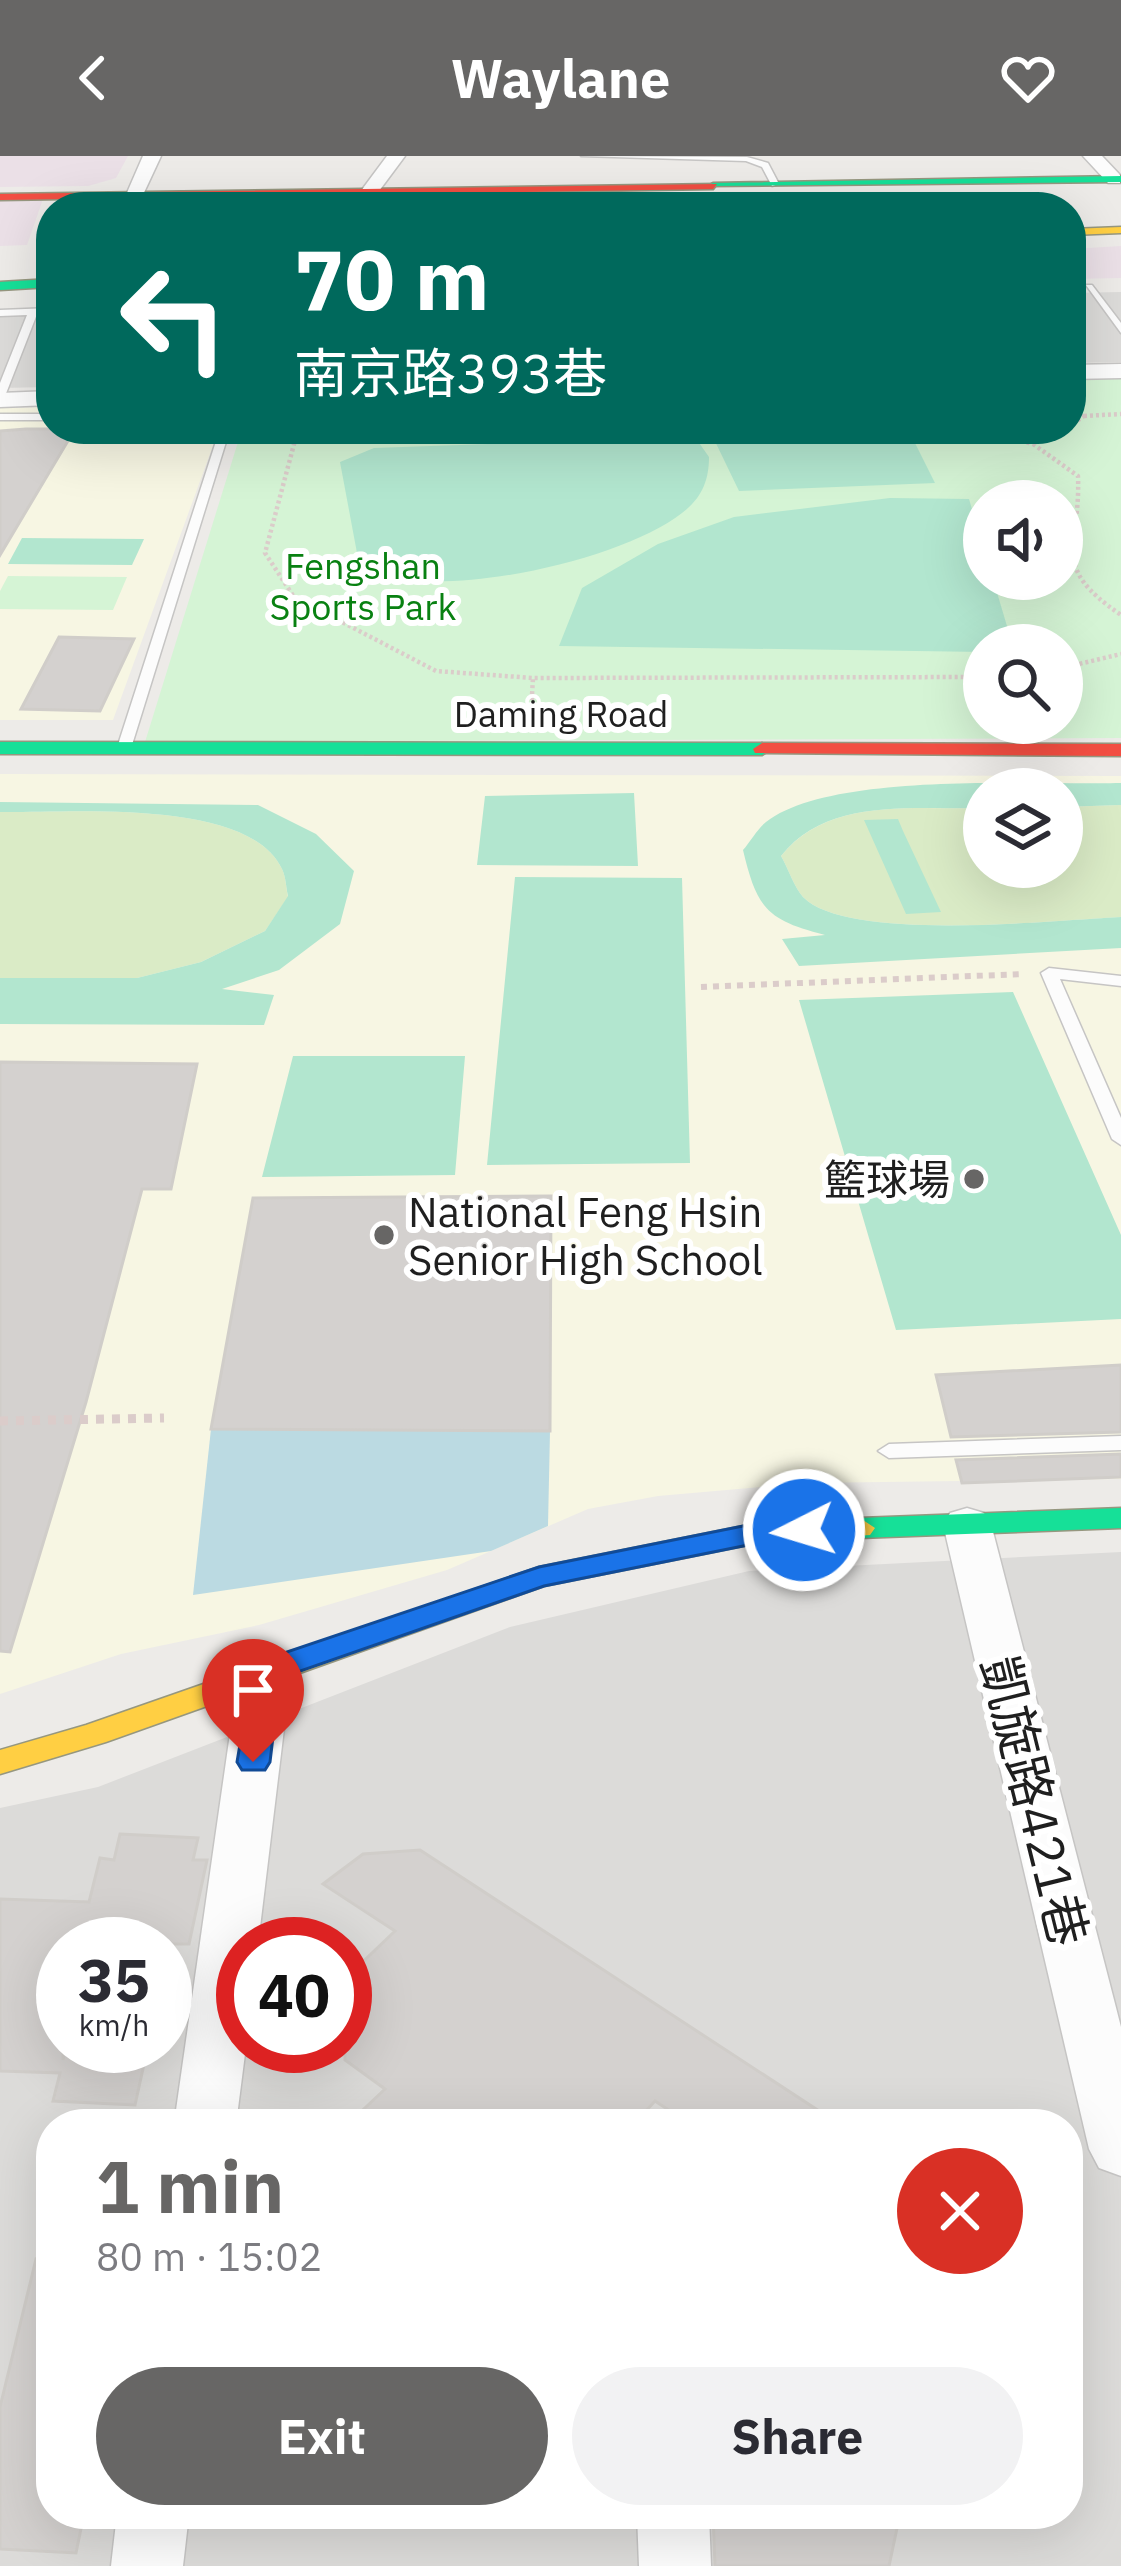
<!DOCTYPE html>
<html lang="en">
<head>
<meta charset="utf-8">
<style>
	:root { --surface:#fff; --page:#f2f2f3; --text:#2b2b33; --muted:#7c7c81; --accent:#676665 }
	body { margin:0; font-family:"IBM Plex Sans","Noto Sans TC",sans-serif; background:var(--page); color:var(--text); height:100vh; display:flex; flex-direction:column; font-size:45px; white-space:nowrap }
	* { box-sizing:border-box; margin:0 }
	p { font-size:39px; color:var(--muted) }
	.icon { flex:none; width:66px; height:66px; fill:none; stroke:currentColor; stroke-width:2; stroke-linecap:round; stroke-linejoin:round }
	.map { position:relative; flex:1; overflow:hidden }
	.panel { position:absolute; left:36px; top:1953px; width:1047px; height:420px; display:flex; flex-direction:column; background:var(--surface); border-radius:48px; box-shadow:0 12px 48px #0002 }
	.panel>* { flex:none }
	.banner { position:absolute; left:36px; top:36px; width:1050px; height:252px; border-radius:48px; box-shadow:0 12px 48px #0002; background:#00695c; color:#fff; overflow:hidden }
	.buttons { position:absolute; left:963px; top:324px; display:grid; gap:24px }
	.buttons a { display:grid; place-items:center; width:120px; height:120px; border-radius:50%; background:var(--surface); box-shadow:0 12px 48px #0002; font-size:60px }
	.speed { position:absolute; left:36px; top:1761px; display:flex; gap:24px; font-size:60px; font-weight:700; text-align:center }
	.speed>* { display:grid; place-content:center; width:156px; height:156px; border-radius:50%; background:var(--surface); box-shadow:0 12px 48px #0002; line-height:1 }
	.speed small { font-size:30px; font-weight:400 }
	.speed .limit { border:18px solid #d22; background:#fff; color:#111 }
	.pin { position:absolute; display:grid; place-items:center; width:102px; height:102px; color:#fff; margin:-123px -51px; border-radius:50% 50% 50% 0; rotate:-45deg; box-shadow:0 0 12px #0007 }
	.pin .icon { rotate:45deg }
	.me { position:absolute; width:132px; margin:-66px; rotate:265deg; stroke-linejoin:round; filter:drop-shadow(0 0 9px #0008) }
	.turn { display:flex; align-items:center; gap:42px; height:252px; padding:0 60px; font-size:54px }
	.turn .icon { width:156px; height:156px; stroke-width:2.5 }
	.turn b { display:block; font-size:84px; line-height:102px }
	.round { display:grid; place-items:center; flex:none; width:126px; height:126px; border-radius:63px; background:var(--page) }
	.summary { display:flex; align-items:center; justify-content:space-between; height:204px; padding:0 60px }
	h1 { font-size:72px; font-weight:700; line-height:90px; color:var(--accent) }
	.cta { display:flex; gap:24px; margin-top:auto; padding:24px 60px }
	.cta a { flex:1; height:138px; border-radius:72px; background:var(--accent); color:#fff; font-size:48px; font-weight:700; line-height:138px; text-align:center }
	.cta a+a { background:var(--page); color:var(--text) }
	header { display:flex; justify-content:space-between; align-items:center; height:156px; padding:0 60px; background:var(--accent); color:#fff; font-size:54px; font-weight:700 }
	.map>svg:first-child { display:block }
</style>
</head>
<body>
<header><svg class="icon" aria-label="back" viewBox="0 0 24 24"><path d="M15 5l-7 7 7 7"/></svg>Waylane<svg class="icon" aria-label="heart" viewBox="0 0 24 24"><path d="M12 20l-8-8c-3-5 5-10 8-4 3-6 11-1 8 4z"/></svg></header>
<div class="map">
<svg width="1121" height="2410" viewBox="0 0 1121 2410">
	<rect width="100%" height="100%" fill="#edebe8"/>
	<path fill="#dcdbd9" fill-rule="evenodd" d="M1121 136V206L1071 207V137Z
		M51 158V231L0 232V161Z
		M1121 1396V2410H0V1652L98 1631 510 1471 749 1415ZM63 1788H165V1890H63ZM243 1788H345V1890H243ZM51 1968H1068V2358H51Z"/>
	<path fill="#ebe0e7" d="M0 0H128L116 22 88 30 0 31Z
		M43 43 27 89 0 90V44Z
		M1121 90V122L1071 123V93Z"/>
	<path fill="#f7f6e3" fill-rule="evenodd" d="M51 251V273H219L113 564H0V252Z
		M0 618 1121 620V1323L807 1327 658 1340 588 1353 447 1414 259 1469 121 1498 0 1538ZM984 633H1062V711H984Z"/>
	<path fill="#daebc6" d="M1121 649V761C1056 764 848 787 803 741 794 731 788 712 781 700 829 640 914 654 984 652V711H1062V651Z
		M0 656C67 657 249 641 282 713 286 721 286 732 288 741L265 775 201 806 137 822H0Z"/>
	<path fill="#d5f4d5" fill-rule="evenodd" d="M1121 220V582L145 586 242 273H1071V221ZM984 345H1062V423H984ZM984 489H1062V567H984Z
		M8 420 127 421 113 454 0 453V435Z"/>
	<path fill="#b2e6cf" d="M908 273 935 327 739 335 711 277Z
		M695 281 709 301C709 324 702 342 682 357 619 406 434 447 360 413L340 306 374 292Z
		M890 342 969 343 984 394V423H993L1012 487 984 489V496L559 490 582 432 658 388 734 361Z
		M22 382 144 383 132 409 8 408Z
		M1121 627V649L1062 651V633H984V652C915 654 828 640 781 700 788 712 794 731 803 741 848 787 1055 764 1121 761V792L799 810 782 783 825 779C767 764 757 753 743 694 750 686 758 672 766 666 831 615 1036 629 1121 627Z
		M634 637 638 710 477 709 485 640Z
		M0 646 258 649 316 678 354 715 340 768 279 814 222 833 274 839 264 869 0 868V822H137L201 806 265 775 288 740C286 732 286 721 282 713 249 641 67 657 0 656Z
		M898 663 903 675 941 756 906 758 864 664Z
		M515 721 682 722 690 1007 487 1009Z
		M1013 836 1121 1079V1163L896 1174 799 844Z
		M293 900H465L455 1019 262 1021Z"/>
	<path fill="#bbdae2" d="M211 1273 550 1275 548 1370 491 1395 193 1439Z"/>
	<path fill="#d4d1cf" stroke="#d0cdc9" stroke-width="3" d="M26 273H75L0 399V275Z
		M59 481 134 483 100 555 21 553Z
		M0 906 197 908 171 1033H142L86 1246 10 1496 0 1495Z
		M551 1040 550 1275 211 1273 253 1042Z
		M1121 1209V1276L951 1281 936 1219Z
		M1121 1298V1321L962 1327 956 1304Z
		M120 1678 198 1682 193 1704H207L189 1788H63V1904L66 1890H148L135 1949 53 1945 60 1917 0 1915V1743L89 1746 100 1702 114 1704Z
		M420 1694 839 1968H690L655 1945 634 1968H348L385 1933 345 1904V1823L395 1775 323 1728 363 1698Z
		M36 2103 51 2105V2358H84L76 2397 0 2393V2251Z
		M713 2358H900L889 2410H715Z"/>
	<g fill="none" stroke-linecap="round" stroke-linejoin="round">
		<g stroke="#c6c5c4" stroke-width="3">
			<path id="lane" d="M581 0 747 1 768 7 779 28 772 30 762 11 746 5Z
				M329 40 340 51H331L327 46 296 44Z
				M236 43 233 48 57 51 61 48Z
				M1086 129H1092L1121 167V177Z
				M51 152V158H37L5 240 0 243V227L27 159 0 160V154Z
				M0 258H51V264H0Z
				M220 273H230L131 592 119 595 117 592Z
				M1049 812 1121 820V830L1060 823 1121 962V989L1112 983 1041 817Z
				M1121 1280V1294L889 1302 878 1295 889 1288Z"/>
		</g>
		<g stroke="#c6c5c4" stroke-width="3">
			<path id="street" d="M143 0H161L141 43H129L126 39Z
				M387 0H405L376 39H364L361 35Z
				M1083 0H1102L1120 19V27H1108Z
				M1121 208V222L1071 223V209Z
				M51 235V249L0 251V237Z
				M967 1352 984 1357 991 1368 1121 1871V2020L1099 2012 1089 1993 943 1368 950 1357Z
				M265 1496 283 1502 291 1515 258 1788H243L246 1890 236 1968H174L239 1515 247 1502Z
				M117 2358H189L183 2410H111Z
				M637 2358H709L711 2410H639Z"/>
		</g>
		<g stroke="#96977f" stroke-width="3">
			<path id="fast" d="M1121 20V26L708 30 713 27Z
				M51 123V131L0 134V126Z
				M0 586 762 587 771 593 762 599 0 598Z
				M1121 1352V1372L860 1382 845 1372 860 1362Z"/>
		</g>
		<g stroke="#96977f" stroke-width="3">
			<path id="slow" d="M1121 71V77L1071 79V73Z
				M860 1362 875 1372 870 1379 763 1386 544 1430 106 1586 0 1618V1594L86 1569 539 1411 763 1366Z"/>
		</g>
		<g stroke="#96977f" stroke-width="3">
			<path id="jam" d="M717 28 713 33 0 44V38Z
				M762 587 1121 588V600L755 597 753 593Z"/>
		</g>
		<path stroke="#dbccca" stroke-width="4.5" stroke-dasharray="3 3" stroke-linecap="butt" d="M1071 260H1084L1071 269
			M1084 260 1121 258
			M449 273 297 277 265 397 294 441 436 515 533 522 984 521
			M993 273 987 277 1033 288 1069 273
			M1033 288 1078 320C1081 393 1048 409 1121 459
			M1062 512 1121 498
			M531 556 533 522"/>
		<path stroke="#dbccca" stroke-width="6" stroke-dasharray="6 6" stroke-linecap="butt" d="M701 831 1023 818"/>
		<path stroke="#dbccca" stroke-width="9" stroke-dasharray="8 8" stroke-linecap="butt" d="M0 1265 164 1262"/>
		<use href="#lane" fill="#fcfcfc" fill-rule="evenodd"/>
		<use href="#street" fill="#fcfcfc" fill-rule="evenodd"/>
		<use href="#fast" fill="#16e098" fill-rule="evenodd"/>
		<use href="#slow" fill="#ffcf43" fill-rule="evenodd"/>
		<use href="#jam" fill="#f24e42" fill-rule="evenodd"/>
	</g>
	<path fill="#1a73e8" stroke="#114b97" stroke-width="3" d="M804 1364 819 1374 814 1381 763 1386 544 1430 280 1522 270 1606 265 1614H242L237 1606 254 1507 539 1411 763 1366Z"/>
	<g fill="#676665" stroke="#fff" stroke-width="4.5">
		<circle cx="974" cy="1023" r="12"/>
		<circle cx="384" cy="1079" r="12"/>
	</g>
	<g text-anchor="middle" dominant-baseline="central" stroke-width="12" stroke-linejoin="round" paint-order="stroke">
		<g font-size="36" fill="#098112" stroke="#fff">
			<text x="363" y="409">Fengshan<tspan x="363" dy="41">Sports Park</tspan></text>
		</g>
		<g font-size="36" fill="#1f1f1f" stroke="#fff">
			<text x="561" y="557">Daming Road</text>
		</g>
		<g font-size="42" fill="#1f1f1f" stroke="#fff" text-anchor="end">
			<text x="950" y="1023">籃球場</text>
			<text x="408" y="1055" text-anchor="start">National Feng Hsin<tspan x="408" dy="48">Senior High School</tspan></text>
		</g>
		<g font-size="51" fill="#1f1f1f" stroke="#fff">
			<text transform="translate(1035 1645) rotate(76)">凱旋路421巷</text>
		</g>
	</g>
</svg>
<div class="buttons">
<a><svg class="icon" aria-label="sound" viewBox="0 0 24 24"><path d="M4 9h4l5-4v14l-5-4H4zM17 9q2 3 0 6"/></svg></a>
<a><svg class="icon" aria-label="search" viewBox="0 0 24 24"><circle cx="10" cy="10" r="6"/><path d="M15 15l6 6"/></svg></a>
<a><svg class="icon" aria-label="layers" viewBox="0 0 24 24"><path d="M12 4l9 5-9 5-9-5zM3 14l9 5 9-5"/></svg></a>
</div>
<div class="speed"><div>35<small>km/h</small></div><div class="limit">40</div></div>
<div class="pin" style="left:253px;top:1606px;background:#d93025"><svg class="icon" aria-label="arrive" viewBox="0 0 24 24"><path d="M6 21V4h12l-3 4 3 4H6"/></svg></div>
<svg class="me" style="left:804px;top:1374px" viewBox="-20 -20 40 40"><circle r="17" fill="#1a73e8" stroke="#fff" stroke-width="3"/><path d="M0-11L8 9 0 5-8 9z" fill="#fff"/></svg>
<div class="banner">
<div class="turn"><svg class="icon" aria-label="left" viewBox="0 0 24 24"><path d="M17 20v-9H6M10 6l-5 5 5 5"/></svg><div><b>70 m</b>南京路393巷</div></div>
</div>
<section class="panel">
<div class="summary"><div><h1>1 min</h1><p>80 m · 15:02</p></div><a class="round" style="background:#d93025;color:#fff"><svg class="icon" aria-label="close" viewBox="0 0 24 24"><path d="M6 6l12 12M18 6L6 18"/></svg></a></div>
<div class="cta"><a>Exit</a><a>Share</a></div>
</section>
</div>
</body>
</html>
